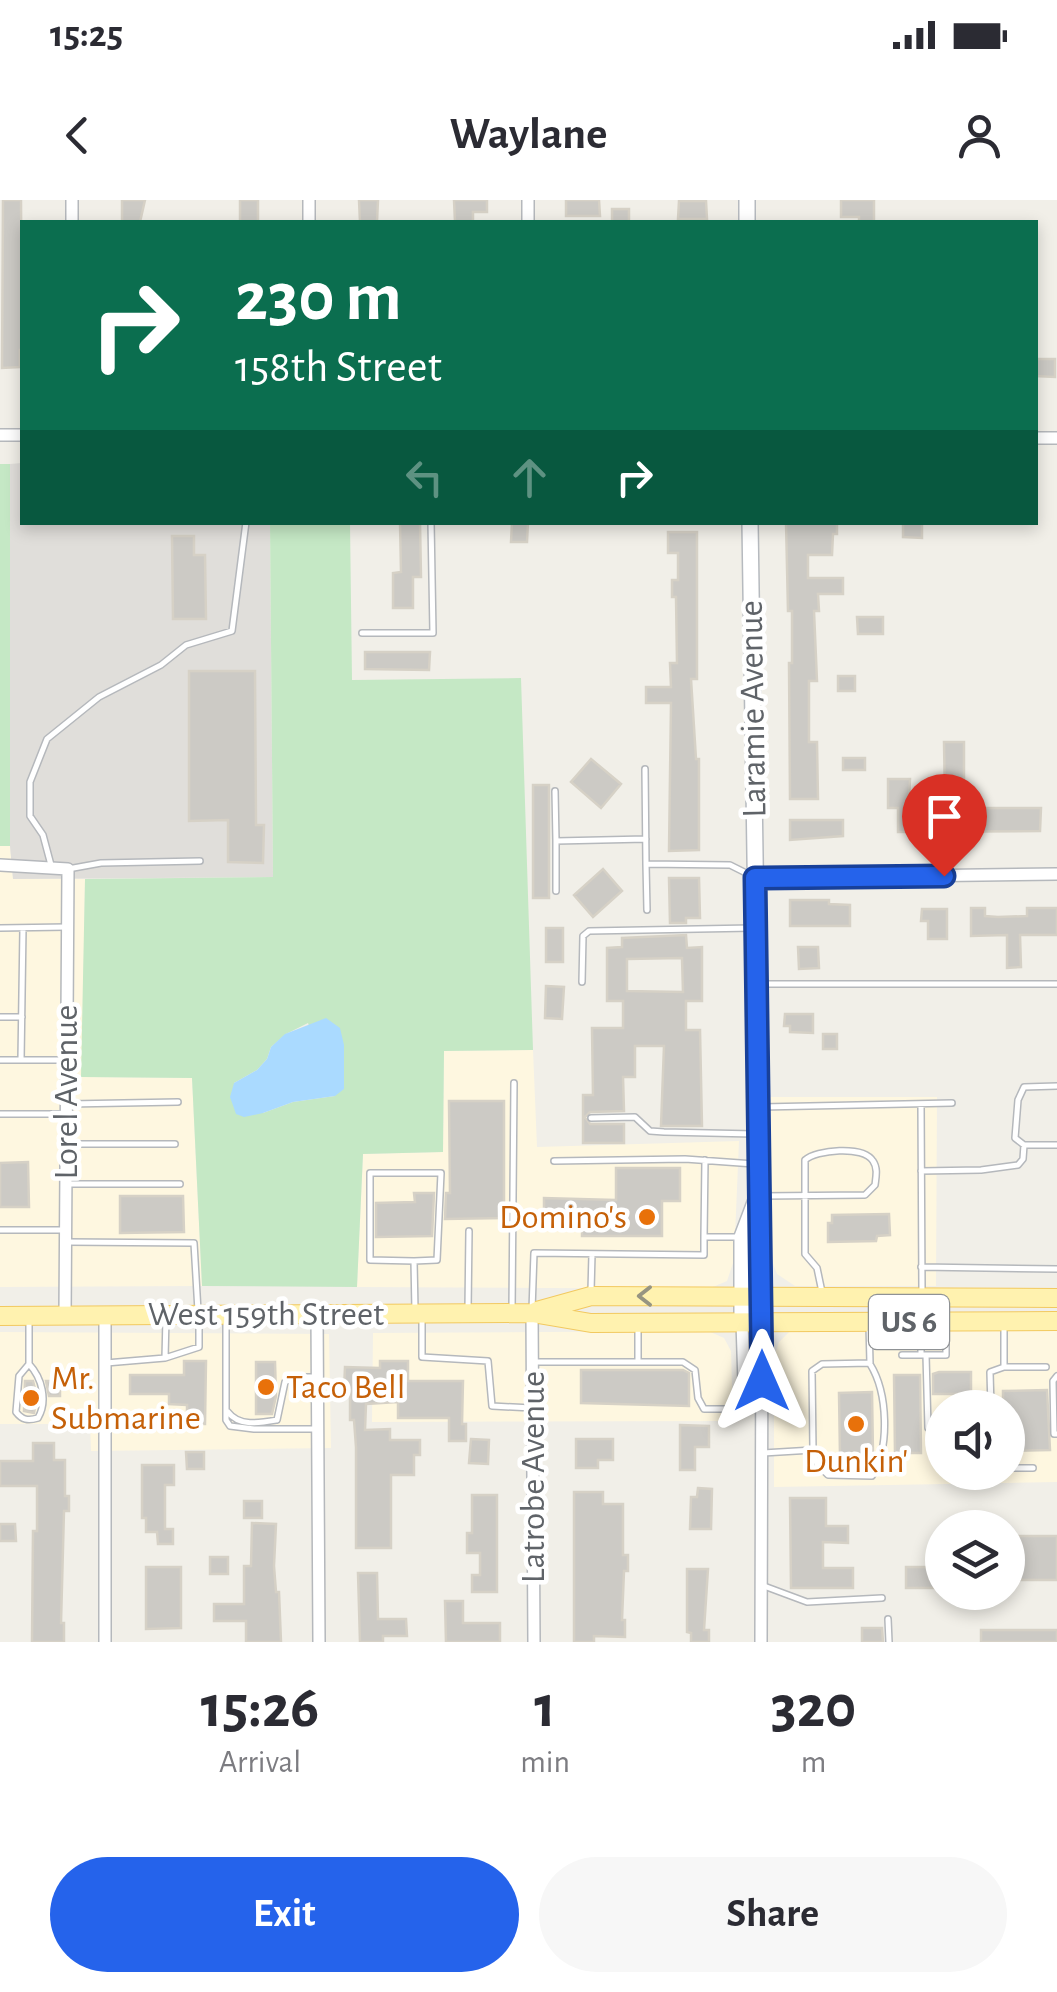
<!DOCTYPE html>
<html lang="en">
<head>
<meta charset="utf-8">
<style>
	:root { --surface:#fff; --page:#f7f7f7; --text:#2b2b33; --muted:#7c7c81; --accent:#2563eb }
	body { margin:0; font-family:"Alegreya Sans",sans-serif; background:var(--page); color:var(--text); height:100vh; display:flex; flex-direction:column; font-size:38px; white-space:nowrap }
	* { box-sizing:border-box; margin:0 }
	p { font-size:32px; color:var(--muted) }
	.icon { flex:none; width:55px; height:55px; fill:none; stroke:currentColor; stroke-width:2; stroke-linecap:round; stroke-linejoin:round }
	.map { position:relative; height:1442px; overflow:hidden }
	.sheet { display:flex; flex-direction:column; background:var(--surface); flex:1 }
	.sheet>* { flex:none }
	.banner { position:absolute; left:20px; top:20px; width:1018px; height:305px; border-radius:0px; box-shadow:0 5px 15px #0003; background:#0b6e4f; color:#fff; overflow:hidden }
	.tools { position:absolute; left:925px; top:1190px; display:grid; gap:20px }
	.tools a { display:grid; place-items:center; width:100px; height:100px; border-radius:50%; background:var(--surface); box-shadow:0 5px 15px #0003; font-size:50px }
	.pin { position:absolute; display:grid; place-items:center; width:85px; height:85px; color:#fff; margin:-102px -42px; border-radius:50% 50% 50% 0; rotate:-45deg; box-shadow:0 0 10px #0007 }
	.pin .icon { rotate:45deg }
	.me { position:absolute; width:110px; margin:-55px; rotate:0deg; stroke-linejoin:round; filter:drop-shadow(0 0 8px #0008) }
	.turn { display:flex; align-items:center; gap:35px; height:210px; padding:0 50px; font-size:45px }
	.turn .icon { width:130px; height:130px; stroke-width:2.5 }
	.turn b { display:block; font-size:70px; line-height:85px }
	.lanes { display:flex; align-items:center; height:95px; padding:0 50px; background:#0003; justify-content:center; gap:50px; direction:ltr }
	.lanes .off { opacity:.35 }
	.eta { display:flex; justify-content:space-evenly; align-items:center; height:170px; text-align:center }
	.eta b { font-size:60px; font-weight:700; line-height:70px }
	.button { display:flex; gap:20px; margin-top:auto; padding:20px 50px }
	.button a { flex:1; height:115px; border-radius:60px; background:var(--accent); color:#fff; font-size:40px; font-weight:700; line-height:115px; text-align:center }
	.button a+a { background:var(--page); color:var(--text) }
	.status { display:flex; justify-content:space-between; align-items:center; height:70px; padding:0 50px; background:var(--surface); direction:ltr }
	.status svg { height:28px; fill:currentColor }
	header { display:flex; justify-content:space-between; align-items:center; height:130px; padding:0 50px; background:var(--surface); font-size:45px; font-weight:700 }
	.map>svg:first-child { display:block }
</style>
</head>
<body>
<div class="status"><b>15:25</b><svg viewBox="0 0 49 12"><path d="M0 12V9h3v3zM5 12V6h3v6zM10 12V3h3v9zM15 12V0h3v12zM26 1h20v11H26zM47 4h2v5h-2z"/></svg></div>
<header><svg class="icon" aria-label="back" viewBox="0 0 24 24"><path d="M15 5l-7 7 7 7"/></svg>Waylane<svg class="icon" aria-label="person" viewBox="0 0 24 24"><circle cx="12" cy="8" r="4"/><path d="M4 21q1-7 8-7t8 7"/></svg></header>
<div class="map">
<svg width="1057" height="1442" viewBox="0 0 1057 1442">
	<rect width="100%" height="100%" fill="#f1efe8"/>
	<path fill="#fef7e0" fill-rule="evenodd" d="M0 646H10L13 679H85L82 877 192 878 202 1086 0 1087Z
		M533 850 537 947 739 941 734 1060 727 1081 708 1089 357 1087 363 954 443 952 444 851Z
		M770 897H937L936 1086H795L777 1074 771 1058Z
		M1057 1129V1282L774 1287V1157L779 1142 789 1132ZM942 1208H1008V1272H942Z
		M708 1131 724 1138 731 1151 733 1221 372 1222 373 1133Z
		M0 1132 329 1134 331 1248 91 1251 90 1224H0Z"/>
	<path fill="#e0deda" d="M22 263V322L270 323 273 677 13 679 10 646V264Z"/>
	<path fill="#c5e8c5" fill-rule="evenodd" d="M0 264H10V646H0Z
		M270 323H350L352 480 521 478 533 850 444 851 443 952 363 954 357 1087 202 1086 192 878 81 877 85 679 273 677ZM308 823 335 896 293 902 263 913 234 883 257 870 267 859 271 847 286 834Z"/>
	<path fill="#aadaff" d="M326 818 340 828 344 845V889L335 896 293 902 263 913 244 917 236 914 230 897 234 883 257 870 267 859 271 847 285 834Z"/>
	<path fill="#cccac5" stroke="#d6d1c6" stroke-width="2.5" fill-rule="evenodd" d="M3 0H21L22 150H20V167L2 168Z
		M122 0H145L140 22H122Z
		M240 0H258V22H240Z
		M359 0H378L377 22H360Z
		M454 0H487V12H473V22H455Z
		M566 0H599L600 16H566Z
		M841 0H874V22H859V17H841Z
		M679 1H706L707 19H678Z
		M612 9H629V22H612Z
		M1035 159H1055V177L1035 176Z
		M400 322H420L421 377H413V408H393V373L401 372Z
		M512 322H528L527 342H511Z
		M786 322H837V334H833L832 355H808V378H843V394H818L819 411H814L817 481H809V542H817L818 599H790L789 463H792V411H788Z
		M903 322H922V338L903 337Z
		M668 332H697V479H691L696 559H699V650L669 651 671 503H646V487H671L670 463H677L676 397H672V380H678V353H668Z
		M172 336H194V355H205L206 419H173Z
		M857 417H883V434H858Z
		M365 452H430L429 470 365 469Z
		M189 471H255L256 625H264L263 663 228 662V620L189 621Z
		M838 476H855V491H838Z
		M944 542H964V582H958V608H1041L1040 631 898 632V608H888V579H910L909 602 945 601Z
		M843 558H865V570H843Z
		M591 559 621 584 601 608 571 582Z
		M533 585H549V698H533Z
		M790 620H843V636L790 640Z
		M603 669 622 691 593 717 574 695Z
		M669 678H699L700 718H686V723H670Z
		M790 700H829V704L850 705V726H790Z
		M971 708H985V716L998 717 1027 716V708H1057V735H1020L1021 767 1007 768V735L971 736Z
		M922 709H947V739H928V721H921Z
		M546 728H563V762H546Z
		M686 735 687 748 702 747V801H686V830H700L702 926H661L664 846H635V877H623L624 911 590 912 585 917 590 924H624V943H583V895H593L592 828H623V801H607V748L622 747V738ZM682 758 683 792 627 791V759Z
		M798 747H818L819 768 799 769Z
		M546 786 564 787 562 819 545 818Z
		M785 814H813V833L790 832V826H784Z
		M823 834H837V849H823Z
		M449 901H504V1018L445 1019 446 993H450Z
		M28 962 29 1007H0V963Z
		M616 968H680V1001H662V1036H582V1021H544V998L616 1000Z
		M414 993H434L432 1036 376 1037V1003L415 1002Z
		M120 996H183L184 1032 120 1033Z
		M889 1014 890 1035 877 1036 876 1041 828 1042V1023H832V1015Z
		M184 1161H206L205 1224H187V1205L169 1204V1194H130V1175H184Z
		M380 1161H408V1181H463L462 1224H466V1241H449V1218H398V1202L366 1204 365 1230 390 1229V1240H420V1255H414V1275H391V1348H356V1247L354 1220H350V1190H344L345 1167 380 1168Z
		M256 1162H275L276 1196 272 1214H256Z
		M581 1170H683L689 1173V1206L581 1203Z
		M939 1172H971V1194H933V1174Z
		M894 1175H920L921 1253H895Z
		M25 1181H33L37 1197 34 1213 24 1211Z
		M46 1181H60V1196H49Z
		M1047 1190 1050 1250 1008 1251V1208H1003V1191Z
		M872 1192 873 1254 840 1255 839 1193Z
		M680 1225 709 1226V1247H695V1270H680Z
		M471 1239 489 1240 488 1264 469 1263Z
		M576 1239H613V1260H598V1268H576Z
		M33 1243H54V1260H65V1296H69V1311H64L61 1423H64V1442H32L33 1331H37V1286H0V1261H33Z
		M186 1252H204V1269H187Z
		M142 1265H174V1285H165V1329H173V1344H158L157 1332H146V1318H142Z
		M698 1288 712 1289 711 1329H690L691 1297H697Z
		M574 1292H603V1304H623V1355H628V1371H624L622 1420H625V1437L594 1436V1442H574Z
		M472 1295H497V1392H472V1375H480V1353H467V1333H472Z
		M790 1298H826V1326H848V1343L823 1342V1368H853V1388H791Z
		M244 1301H262V1318H244Z
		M252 1323 276 1324 274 1366 276 1392H279L281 1442H246V1421H214V1404H244V1366H251Z
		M0 1324H15L16 1341H0Z
		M1008 1336H1057V1380H1008Z
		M210 1357H228V1374H210Z
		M146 1367H181V1428L146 1429Z
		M906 1367H942V1388H906Z
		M687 1369H708L704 1430H709V1442H691V1433L687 1432Z
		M358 1373H377L378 1419H406L407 1436H383V1442H360Z
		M445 1401H463V1423H500V1442H446Z
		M862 1428H882L883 1442H862Z
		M981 1430H1057V1442H981Z"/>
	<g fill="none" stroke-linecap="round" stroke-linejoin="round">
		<g stroke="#b5b8bc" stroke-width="8">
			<path id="lane" d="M362 433H433L431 322
				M645 569 646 664 730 665 752 676
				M555 591 556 641 646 639
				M556 641V691
				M646 664 647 710
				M51 665 43 635 30 616V582L47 539 99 497 161 465 186 445 232 431 246 322
				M68 669 101 663 200 661
				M0 728 67 727
				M582 782 583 736 589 731 752 728
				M759 784H1057
				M0 817H22
				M0 860H63
				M21 860 23 728
				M1057 886 1024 887 1018 900 1015 938 1024 945H1057
				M69 904 178 902
				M921 904 922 1091
				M760 907 952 903
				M0 914H66
				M591 918 635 917 650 931 664 932 754 934
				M69 944H175
				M554 961 685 959 754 964
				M921 971 981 970 1018 965 1023 959 1024 945
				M69 984H180
				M763 996 865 995 875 985C876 977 878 968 873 961 863 945 816 950 805 960V1054L817 1068 822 1092
				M0 1030H62
				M704 1037 705 960
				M68 1042 194 1043 198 1111
				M414 1061 437 1060 441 973H370V1060L414 1061 415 1110
				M921 1067 1057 1069
				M591 1091 592 1054
				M468 1110 469 1031
				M512 1110 514 883
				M532 1110 534 1053 704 1055V1037H737
				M422 1116V1157L488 1161 492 1206 532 1208
				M226 1118V1220L230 1226 254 1229H314
				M921 1124V1155H926
				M902 1155H921
				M165 1158 199 1147V1121
				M535 1162H683L695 1170 698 1198 704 1209H759
				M638 1162V1126
				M106 1163 165 1158 166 1118
				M29 1164C42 1178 48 1201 38 1218 28 1221 22 1220 16 1212L19 1176 29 1164V1120
				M1004 1167H1046
				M1057 1176 1053 1181 1054 1234H1057
				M991 1208 990 1172 1004 1167V1124
				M228 1212C239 1227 260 1223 277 1220L285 1182 295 1177H315
				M942 1230 928 1228 926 1155H946V1124
				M813 1250 817 1264 828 1275 872 1276C890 1248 888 1193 870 1164
				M763 1253 813 1250 812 1171 822 1164 870 1163 869 1125
				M1008 1268H1033
				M764 1386 807 1402 882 1398
				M888 1419 889 1442"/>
		</g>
		<g stroke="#b5b8bc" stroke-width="14">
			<path id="street" d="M72 0V22
				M309 0V22
				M528 0V22
				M0 235H22
				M1035 238H1057
				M0 665 68 669 65 1116
				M755 678 1057 674
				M532 1113 534 1442
				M317 1114 319 1442
				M105 1115V1442
				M742 1122 744 1183 759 1208
				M761 1442 762 1122"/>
		</g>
		<g stroke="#b6babf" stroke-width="18">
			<path id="secondary" d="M747 0V22
				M750 322 762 1122
				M742 1122V1037L756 1000"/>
		</g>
		<g stroke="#f2c960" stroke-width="20">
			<path id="primary" d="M537 1111 591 1096 1057 1098
				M0 1116 532 1113 591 1123 1057 1121"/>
		</g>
		<use href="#lane" stroke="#fff" stroke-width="5"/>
		<use href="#street" stroke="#fff" stroke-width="11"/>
		<use href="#secondary" stroke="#fff" stroke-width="15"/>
		<use href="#primary" stroke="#fff2af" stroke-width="18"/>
	</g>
	<defs><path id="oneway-chevron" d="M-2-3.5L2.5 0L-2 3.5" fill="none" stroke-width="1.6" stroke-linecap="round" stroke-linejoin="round" transform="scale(2.5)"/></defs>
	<use stroke="#979581" href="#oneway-chevron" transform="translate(645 1096) rotate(180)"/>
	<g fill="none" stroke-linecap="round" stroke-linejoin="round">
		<g stroke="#184099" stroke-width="25">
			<path id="route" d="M762 1181 755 678 944 676"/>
		</g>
		<use href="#route" stroke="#2563eb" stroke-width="18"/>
	</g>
	<g fill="#e8710a" stroke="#fff" stroke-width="4">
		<circle cx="647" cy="1017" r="10"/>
		<circle cx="266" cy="1187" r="10"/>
		<circle cx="31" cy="1198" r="10"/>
		<circle cx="856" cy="1224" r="10"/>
	</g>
	<g text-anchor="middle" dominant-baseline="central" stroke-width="9" stroke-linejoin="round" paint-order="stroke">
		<rect fill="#fff" stroke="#8f9295" stroke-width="2.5" x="869" y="1095" width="80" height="54" rx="8"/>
		<g font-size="32" font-weight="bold" fill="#5f6368">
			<text x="909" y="1122">US 6</text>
		</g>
		<g font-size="35" fill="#5f6368" stroke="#fff">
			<text transform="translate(753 509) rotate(-91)">Laramie Avenue</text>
			<text transform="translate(66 892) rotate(-90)">Lorel Avenue</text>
			<text x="266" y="1114">West 159th Street</text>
			<text transform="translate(533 1277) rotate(-90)">Latrobe Avenue</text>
		</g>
		<g font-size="35" fill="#c56008" stroke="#fff" text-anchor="start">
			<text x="627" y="1017" text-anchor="end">Domino's</text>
			<text x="51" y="1178">Mr.<tspan x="51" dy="40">Submarine</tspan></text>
			<text x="286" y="1187">Taco Bell</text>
			<text x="856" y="1261" text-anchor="middle">Dunkin'</text>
		</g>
	</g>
</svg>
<div class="tools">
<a><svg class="icon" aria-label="sound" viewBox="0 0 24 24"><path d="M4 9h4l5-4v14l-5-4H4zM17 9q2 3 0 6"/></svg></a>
<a><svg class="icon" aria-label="layers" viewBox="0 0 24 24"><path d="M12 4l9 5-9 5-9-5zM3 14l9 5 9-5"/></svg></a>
</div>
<div class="pin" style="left:944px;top:676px;background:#d93025"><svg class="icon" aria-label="arrive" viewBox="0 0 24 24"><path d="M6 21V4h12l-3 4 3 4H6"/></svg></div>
<svg class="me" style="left:762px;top:1181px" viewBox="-20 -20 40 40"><path d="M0-17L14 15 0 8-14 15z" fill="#2563eb" stroke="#fff" stroke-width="4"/></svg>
<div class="banner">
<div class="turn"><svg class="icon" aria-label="right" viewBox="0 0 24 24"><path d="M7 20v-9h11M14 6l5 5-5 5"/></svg><div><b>230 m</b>158th Street</div></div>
<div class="lanes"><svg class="icon off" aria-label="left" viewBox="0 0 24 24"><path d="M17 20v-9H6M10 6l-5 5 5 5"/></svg><svg class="icon off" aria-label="ahead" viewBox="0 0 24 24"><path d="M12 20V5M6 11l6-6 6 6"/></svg><svg class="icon" aria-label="right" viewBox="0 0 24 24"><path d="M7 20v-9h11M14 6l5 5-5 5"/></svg></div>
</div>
</div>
<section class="sheet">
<div class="eta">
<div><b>15:26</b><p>Arrival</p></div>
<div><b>1</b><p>min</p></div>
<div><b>320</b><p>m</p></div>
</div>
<div class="button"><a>Exit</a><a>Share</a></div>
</section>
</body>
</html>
